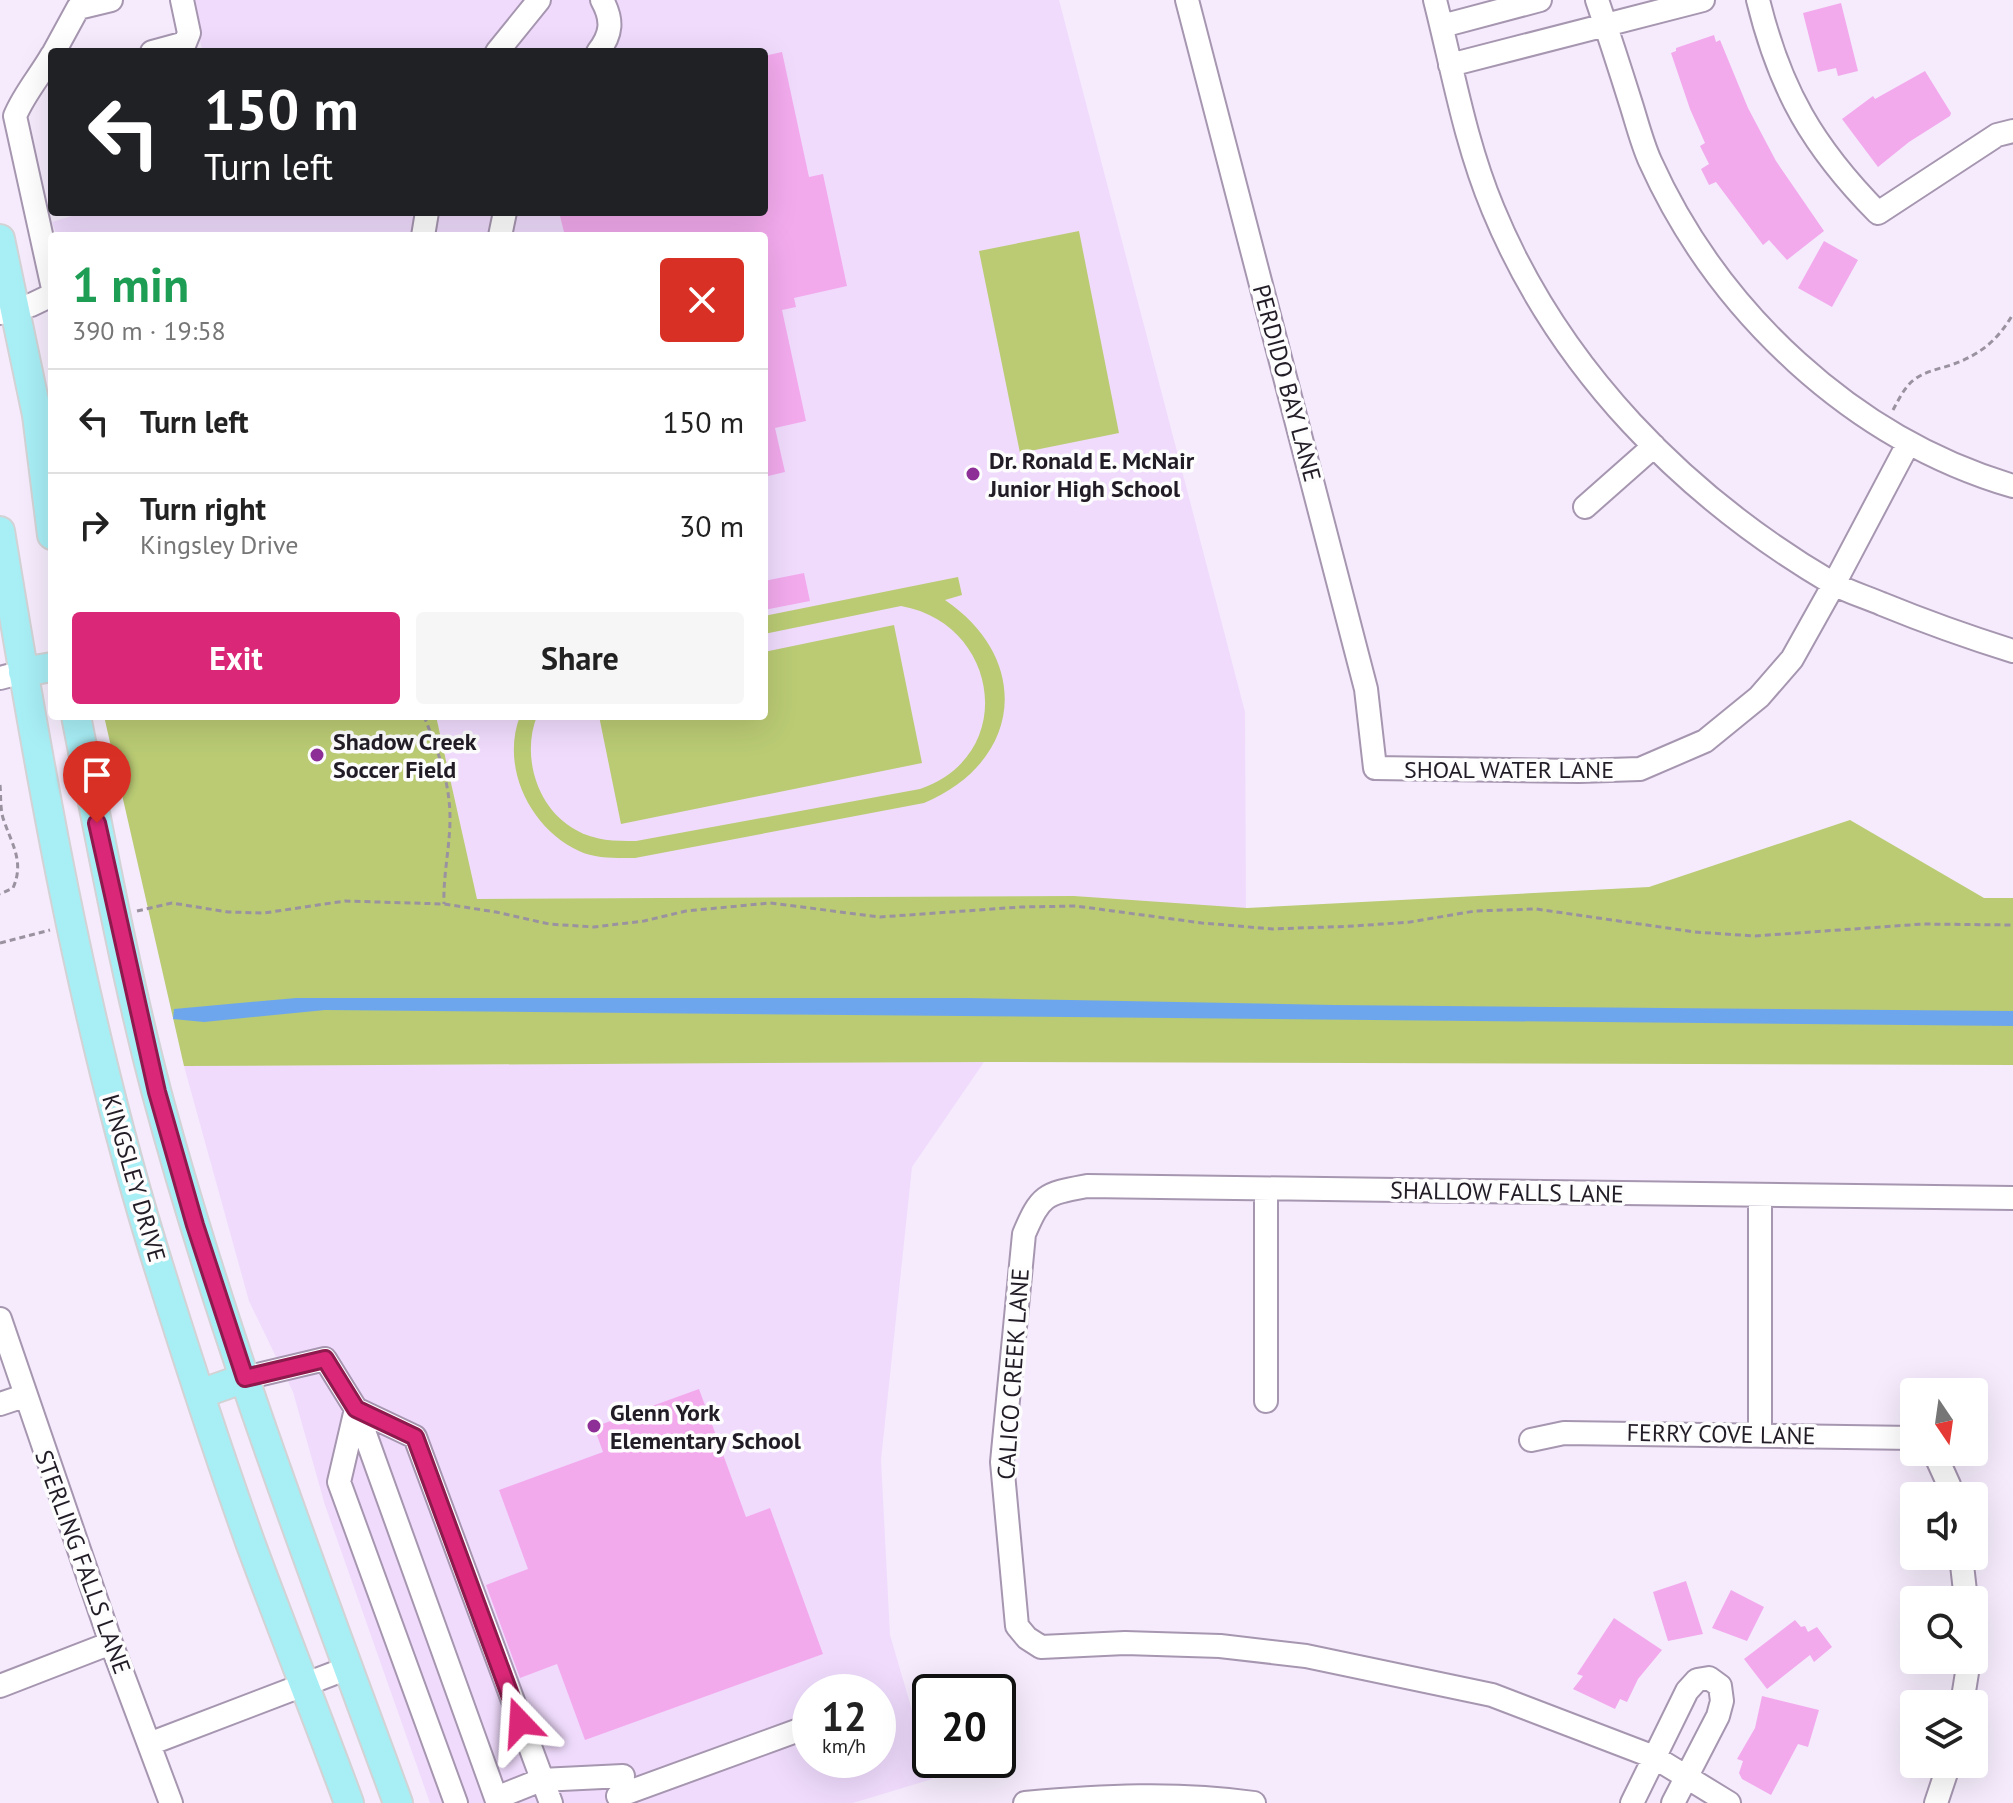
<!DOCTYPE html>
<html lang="en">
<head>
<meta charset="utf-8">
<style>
	:root { --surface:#fff; --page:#f6f6f6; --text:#222; --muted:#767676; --line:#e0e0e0; --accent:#db2777 }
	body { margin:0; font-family:"PT Sans",sans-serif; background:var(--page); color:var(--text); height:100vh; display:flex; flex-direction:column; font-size:30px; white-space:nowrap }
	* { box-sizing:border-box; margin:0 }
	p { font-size:26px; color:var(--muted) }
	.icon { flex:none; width:44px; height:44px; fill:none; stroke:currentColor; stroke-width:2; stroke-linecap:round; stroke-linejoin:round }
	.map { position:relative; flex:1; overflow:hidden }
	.drawer { position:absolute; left:48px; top:232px; width:720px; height:488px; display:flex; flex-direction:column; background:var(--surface); border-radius:8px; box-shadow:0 8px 32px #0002 }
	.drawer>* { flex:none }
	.banner { position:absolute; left:48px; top:48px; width:720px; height:168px; border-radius:8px; box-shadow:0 8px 32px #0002; background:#202124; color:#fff; overflow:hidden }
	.needle { width:52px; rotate:167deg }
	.controls { position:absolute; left:1900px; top:1378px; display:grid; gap:16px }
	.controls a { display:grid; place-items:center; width:88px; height:88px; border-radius:8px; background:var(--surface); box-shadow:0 8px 32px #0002; font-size:40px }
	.speed { position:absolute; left:792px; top:1674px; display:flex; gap:16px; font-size:40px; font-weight:700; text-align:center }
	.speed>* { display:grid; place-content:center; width:104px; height:104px; border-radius:50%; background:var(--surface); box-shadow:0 8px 32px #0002; line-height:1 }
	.speed small { font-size:20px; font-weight:400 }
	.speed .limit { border:4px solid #111; border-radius:12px; background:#fff; color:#111 }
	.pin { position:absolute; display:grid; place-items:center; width:68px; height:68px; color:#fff; margin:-82px -34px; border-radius:50% 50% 50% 0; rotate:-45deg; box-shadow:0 0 8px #0007 }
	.pin .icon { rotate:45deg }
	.me { position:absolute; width:88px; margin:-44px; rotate:340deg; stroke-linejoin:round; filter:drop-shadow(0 0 6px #0008) }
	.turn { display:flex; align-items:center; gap:28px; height:168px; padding:0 24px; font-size:36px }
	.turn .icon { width:104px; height:104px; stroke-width:2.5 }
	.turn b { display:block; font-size:56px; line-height:68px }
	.round { display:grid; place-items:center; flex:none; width:84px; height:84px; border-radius:8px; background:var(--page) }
	.overview { display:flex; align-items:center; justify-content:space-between; height:136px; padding:0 24px }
	h1 { font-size:48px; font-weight:600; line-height:60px; color:#1e9e55 }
	.action { display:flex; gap:16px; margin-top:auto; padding:16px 24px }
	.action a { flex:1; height:92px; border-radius:8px; background:var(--accent); color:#fff; font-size:32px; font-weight:600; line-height:92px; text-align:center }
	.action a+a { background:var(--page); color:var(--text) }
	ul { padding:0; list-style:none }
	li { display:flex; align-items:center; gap:24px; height:104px; padding:0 24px; border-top:2px solid var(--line) }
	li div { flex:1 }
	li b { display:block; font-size:30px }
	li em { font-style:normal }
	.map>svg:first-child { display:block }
</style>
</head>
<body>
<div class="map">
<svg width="2013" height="1803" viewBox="0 0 2013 1803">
	<rect width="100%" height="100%" fill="#f5ebfc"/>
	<path fill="#f0dbfd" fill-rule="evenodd" d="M189 0H1059L1245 712 1246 912 1074 896 476 899 436 716H764V236H57L52 222 86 212H764V52H203Z
		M984 1062 912 1167 881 1460 890 1635 932 1779 853 1803H430L325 1505 293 1392 249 1301 184 1066ZM810 1692H878V1760H810Z"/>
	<path fill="#bacb74" d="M1079 231 1119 433 1020 453 979 251Z
		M958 577 962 595 945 600C1033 660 1022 762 924 803L635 858C617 858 596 859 579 851 531 829 500 768 520 716H537C521 756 537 809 576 830 595 841 615 841 636 841L920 789C1019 755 999 623 901 606L764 634V616Z
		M894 625 922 763 621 824 599 716H764V652Z
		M104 716H436L477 899 1074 896 1247 908 1649 887 1850 820 1984 898H2013V1065L984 1062 184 1066Z"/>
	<path fill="#6ea6ed" d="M296 998H968L1334 1005 2013 1011V1026L325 1010 204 1022 173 1019 174 1009Z"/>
	<path fill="#f2aaed" d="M1841 3 1858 71 1838 76 1836 68 1818 72 1803 13Z
		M1714 35 1716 42 1720 40 1748 108 1776 161 1824 231 1787 260 1769 240 1763 245 1716 182 1709 185 1701 169 1709 164 1700 146 1705 143 1690 109 1671 53 1676 51V48Z
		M782 52 809 177 823 174 847 286 794 298 796 307 782 310 806 421 775 428 785 472 764 477V236H565L559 212H764V56Z
		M1925 71 1951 113 1950 116 1909 142 1878 167 1842 119 1873 96 1875 99Z
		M1824 241 1858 260 1832 307 1798 288Z
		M804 573 810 601 764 610V581Z
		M699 1389 746 1517 770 1508 823 1654 585 1740 557 1664 520 1678 486 1585 528 1569 499 1490 603 1452 594 1427Z
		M1686 1581 1703 1634 1668 1641 1653 1592Z
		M1731 1590 1764 1607 1747 1641 1712 1628Z
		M1614 1618 1662 1650 1638 1679 1627 1702 1620 1699 1615 1709 1573 1689 1583 1676 1577 1674Z
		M1795 1620 1801 1627 1805 1626 1808 1632 1817 1627 1832 1647 1814 1662 1810 1655 1767 1689 1744 1659Z
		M1762 1696 1819 1710 1808 1747 1798 1744 1771 1795 1742 1779 1739 1773 1743 1761 1737 1759 1755 1728Z"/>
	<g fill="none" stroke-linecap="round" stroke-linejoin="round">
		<g stroke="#a696b0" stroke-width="26">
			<path id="minor" d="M1187 0 1366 689 1375 768 1579 771 1640 769 1705 741 1759 697 1792 659 1834 584 1908 444
				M1435 0C1453 71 1465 142 1493 209 1559 369 1684 496 1832 583 1848 592 1866 597 1882 604 1926 622 1968 637 2013 651
				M1597 0C1609 35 1620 69 1631 104 1637 123 1642 143 1650 161 1718 312 1853 439 2013 486
				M1758 0C1780 90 1813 147 1878 213L1997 135 2013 131
				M1442 26 1540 0
				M54 52 78 8 111 0
				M152 52 185 43 189 33 182 0
				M497 52 539 0
				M598 52C612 34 613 20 602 0
				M52 55C40 76 24 94 15 116L52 284
				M1450 65 1703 0
				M423 236 427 212
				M500 236 505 212
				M0 313 31 305 52 295V292
				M1585 507 1654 446
				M0 678 23 672
				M0 1319 111 1643 171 1803
				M245 1378 325 1359 356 1409 496 1798 541 1780 623 1776
				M1266 1401V1189
				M0 1404 24 1396
				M1760 1434V1195
				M1531 1440 1564 1433 1914 1438
				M1934 1452 1949 1485 1951 1496
				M1961 1556 1966 1600
				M0 1686 111 1643
				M1962 1704 1969 1660
				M149 1744 348 1668
				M618 1796 810 1726
				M456 1803 339 1482 356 1409 415 1437 551 1803
				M1025 1803C1101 1796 1177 1792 1254 1803
				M1632 1803 1687 1691 1697 1680 1709 1678 1720 1686 1722 1701 1718 1716 1673 1803
				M1729 1803 1654 1757 1492 1695 1306 1656 1220 1646 1125 1643 1041 1647 1027 1638 1017 1626 1002 1462 1024 1234C1041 1194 1045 1194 1087 1186L2013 1198
				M1936 1803 1949 1764"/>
		</g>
		<g stroke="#d3d2d4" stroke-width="32">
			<path id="major" d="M0 239 37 415 52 535
				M0 531C39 771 81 1012 152 1245 183 1345 215 1444 250 1542 282 1629 317 1716 349 1803
				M23 672 52 667
				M76 716C101 842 124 969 157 1094 222 1335 312 1569 398 1803
				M200 1394 245 1378"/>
		</g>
		<path stroke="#9b92a0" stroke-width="3" stroke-dasharray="6 4" stroke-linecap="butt" d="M1893 410C1899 399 1905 386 1915 379 1926 371 1939 369 1951 365 1980 355 1998 340 2013 314
			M424 716C437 749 450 781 450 818 450 847 443 875 444 904
			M0 785C1 796 0 807 3 818 11 843 25 861 13 888L0 894
			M137 911 172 903 228 912 264 913 345 901 444 904 496 912 549 924 594 927 644 921 686 911 770 903 880 917 1021 907 1076 906 1202 923 1273 929 1355 926 1410 922 1475 911 1536 909 1695 932 1755 936 1923 924 2013 925
			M0 943 50 930"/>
		<use href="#minor" stroke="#fff" stroke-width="22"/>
		<use href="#major" stroke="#a8eef5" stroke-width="28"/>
	</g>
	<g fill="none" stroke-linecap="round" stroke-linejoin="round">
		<g stroke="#8e194d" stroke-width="20">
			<path id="route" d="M97 823 157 1092 195 1225 245 1378 325 1359 356 1409 415 1437 520 1722"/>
		</g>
		<use href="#route" stroke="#db2777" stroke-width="14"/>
	</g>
	<g fill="#8e2f98" stroke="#fdfdfd" stroke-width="3">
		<circle cx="973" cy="474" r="8"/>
		<circle cx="317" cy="755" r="8"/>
		<circle cx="594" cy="1426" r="8"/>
	</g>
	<g text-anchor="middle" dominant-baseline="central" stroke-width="7" stroke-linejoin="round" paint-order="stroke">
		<g font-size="24" fill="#221c26" stroke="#fdfdfd">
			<text transform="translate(1287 383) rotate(75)">PERDIDO BAY LANE</text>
			<text x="1509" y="769">SHOAL WATER LANE</text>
			<text transform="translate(134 1178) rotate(74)">KINGSLEY DRIVE</text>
			<text transform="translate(1507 1192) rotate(1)">SHALLOW FALLS LANE</text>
			<text transform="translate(1013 1374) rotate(-86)">CALICO CREEK LANE</text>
			<text transform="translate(1721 1434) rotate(1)">FERRY COVE LANE</text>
			<text transform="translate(83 1562) rotate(70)">STERLING FALLS LANE</text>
		</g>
		<g font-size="24" font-weight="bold" fill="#221c26" stroke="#fdfdfd" text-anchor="start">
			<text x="989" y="460">Dr. Ronald E. McNair<tspan x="989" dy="28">Junior High School</tspan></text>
			<text x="333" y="741">Shadow Creek<tspan x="333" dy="28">Soccer Field</tspan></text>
			<text x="610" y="1412">Glenn York<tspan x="610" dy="28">Elementary School</tspan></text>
		</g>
	</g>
</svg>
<div class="controls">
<a><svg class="needle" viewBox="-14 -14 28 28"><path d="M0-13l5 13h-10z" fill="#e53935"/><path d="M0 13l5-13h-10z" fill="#767676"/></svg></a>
<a><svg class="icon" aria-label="sound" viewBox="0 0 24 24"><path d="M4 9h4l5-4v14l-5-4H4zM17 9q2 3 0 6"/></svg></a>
<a><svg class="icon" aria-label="search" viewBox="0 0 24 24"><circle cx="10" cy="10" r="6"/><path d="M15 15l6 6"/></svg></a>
<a><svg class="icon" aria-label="layers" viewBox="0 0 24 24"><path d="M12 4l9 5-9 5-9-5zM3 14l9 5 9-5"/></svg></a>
</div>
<div class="speed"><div>12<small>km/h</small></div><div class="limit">20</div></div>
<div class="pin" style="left:97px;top:823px;background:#d93025"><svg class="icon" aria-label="arrive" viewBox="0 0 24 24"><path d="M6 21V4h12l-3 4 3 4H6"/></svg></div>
<svg class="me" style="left:520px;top:1722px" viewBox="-20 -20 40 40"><path d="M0-17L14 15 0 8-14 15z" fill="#db2777" stroke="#fff" stroke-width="4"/></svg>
<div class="banner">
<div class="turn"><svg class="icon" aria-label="left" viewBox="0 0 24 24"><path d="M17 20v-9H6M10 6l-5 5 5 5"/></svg><div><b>150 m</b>Turn left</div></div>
</div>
<section class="drawer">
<div class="overview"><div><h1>1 min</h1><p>390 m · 19:58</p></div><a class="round" style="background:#d93025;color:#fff"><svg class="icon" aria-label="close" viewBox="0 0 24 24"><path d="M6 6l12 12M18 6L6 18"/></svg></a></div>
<ul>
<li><svg class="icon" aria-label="left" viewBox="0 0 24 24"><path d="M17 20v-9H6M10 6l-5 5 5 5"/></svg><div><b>Turn left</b></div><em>150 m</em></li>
<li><svg class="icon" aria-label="right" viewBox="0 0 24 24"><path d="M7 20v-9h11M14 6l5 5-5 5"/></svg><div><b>Turn right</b><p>Kingsley Drive</p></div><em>30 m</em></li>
</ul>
<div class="action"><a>Exit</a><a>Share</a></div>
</section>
</div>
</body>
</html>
